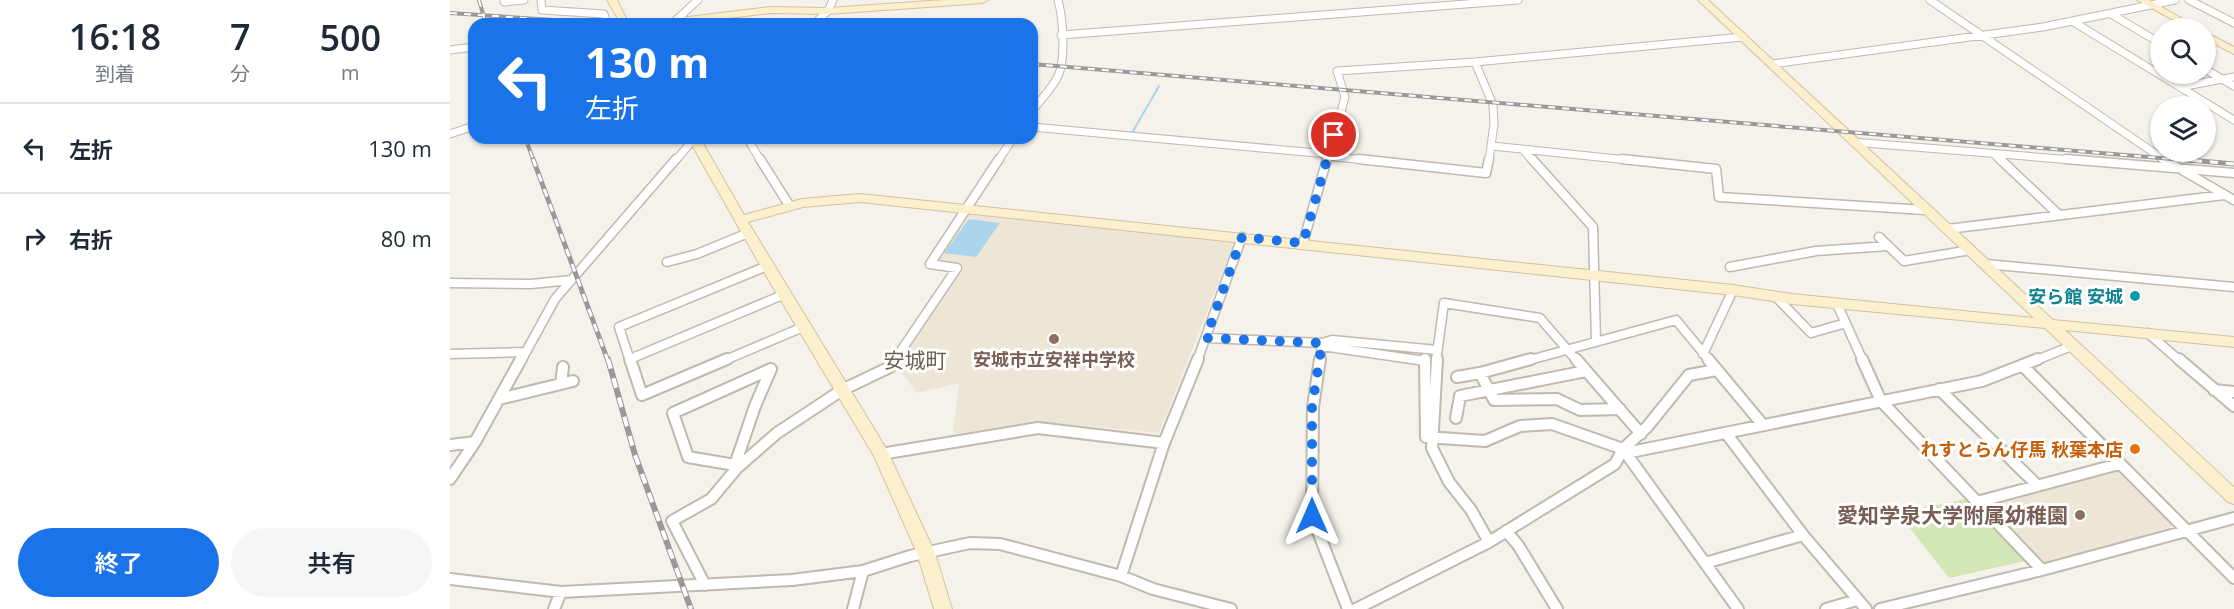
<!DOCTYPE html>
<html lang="ja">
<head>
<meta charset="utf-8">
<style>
	:root { --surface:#fff; --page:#f6f6f7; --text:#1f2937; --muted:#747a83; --line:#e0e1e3; --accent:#1a73e8 }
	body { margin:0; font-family:"Open Sans","Noto Sans JP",sans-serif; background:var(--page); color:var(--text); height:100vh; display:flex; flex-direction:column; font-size:22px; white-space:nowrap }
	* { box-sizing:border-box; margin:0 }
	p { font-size:20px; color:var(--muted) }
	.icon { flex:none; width:33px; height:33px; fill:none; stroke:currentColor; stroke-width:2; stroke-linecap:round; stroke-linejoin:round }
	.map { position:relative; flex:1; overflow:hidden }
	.details { display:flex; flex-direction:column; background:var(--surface); width:450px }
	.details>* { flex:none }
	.guide { position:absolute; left:18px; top:18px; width:570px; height:126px; border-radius:18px; box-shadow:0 2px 4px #0004; background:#1a73e8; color:#fff; overflow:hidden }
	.buttons { position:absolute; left:1700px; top:18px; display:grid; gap:12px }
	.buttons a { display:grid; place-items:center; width:66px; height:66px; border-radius:50%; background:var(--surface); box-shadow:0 2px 4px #0004; font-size:30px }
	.pin { position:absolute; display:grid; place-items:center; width:51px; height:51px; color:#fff; margin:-26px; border:3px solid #fff; border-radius:50%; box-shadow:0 2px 6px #0007 }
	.me { position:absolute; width:66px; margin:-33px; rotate:0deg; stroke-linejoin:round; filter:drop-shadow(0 0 4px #0008) }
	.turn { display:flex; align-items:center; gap:21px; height:126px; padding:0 18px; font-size:27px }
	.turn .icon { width:78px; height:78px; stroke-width:2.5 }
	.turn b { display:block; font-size:42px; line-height:51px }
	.eta { display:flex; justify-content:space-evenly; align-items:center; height:102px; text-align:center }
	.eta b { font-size:36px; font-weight:600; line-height:42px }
	.cta { display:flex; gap:12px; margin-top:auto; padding:12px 18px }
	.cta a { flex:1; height:69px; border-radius:36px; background:var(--accent); color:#fff; font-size:24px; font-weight:600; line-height:69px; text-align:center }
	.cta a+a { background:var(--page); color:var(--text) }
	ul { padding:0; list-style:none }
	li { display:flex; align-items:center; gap:18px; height:90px; padding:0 18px; border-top:2px solid var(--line) }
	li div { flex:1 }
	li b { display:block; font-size:22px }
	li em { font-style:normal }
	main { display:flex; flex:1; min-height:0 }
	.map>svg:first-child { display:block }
</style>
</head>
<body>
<main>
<section class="details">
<div class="eta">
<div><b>16:18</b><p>到着</p></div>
<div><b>7</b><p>分</p></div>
<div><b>500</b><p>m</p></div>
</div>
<ul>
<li><svg class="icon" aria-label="left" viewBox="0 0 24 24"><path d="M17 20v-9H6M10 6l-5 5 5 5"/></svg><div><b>左折</b></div><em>130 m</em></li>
<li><svg class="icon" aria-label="right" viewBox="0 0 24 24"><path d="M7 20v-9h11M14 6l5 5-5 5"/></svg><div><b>右折</b></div><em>80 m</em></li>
</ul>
<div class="cta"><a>終了</a><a>共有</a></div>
</section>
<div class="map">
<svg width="1784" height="609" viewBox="0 0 1784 609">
	<rect width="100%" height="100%" fill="#f5f1eb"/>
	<path fill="#ede5d6" d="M516 214 785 241 709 433 595 422 503 434 509 383 467 393 445 364 513 267 486 262Z
		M1665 468 1671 470 1726 525 1596 565 1591 562 1535 506 1537 502Z"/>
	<path fill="#d3e6b6" d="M1516 499 1575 561 1499 578 1448 513Z"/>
	<path fill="#abd5ed" d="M519 219 550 223 526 257 494 253Z"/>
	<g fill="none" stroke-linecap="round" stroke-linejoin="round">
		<path stroke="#abd5ed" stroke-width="2" d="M682 133 709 86"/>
		<g stroke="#c0b9ae" stroke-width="9">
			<path id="street-far2" d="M91 0 92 10 154 14 156 20 152 22
				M1480 0 1716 161
				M1739 0 1784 23
				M54 2 74 0
				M1661 14 1710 43
				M1622 21 1784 120
				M224 22 248 0
				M364 24 378 11 383 0
				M611 35 1068 0
				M0 50 24 47
				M1025 62 1043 105 1044 124 1039 161
				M1322 64 1593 27 1725 0
				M1755 69 1784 86
				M1730 87 1784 77
				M582 111C590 100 602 89 608 76 616 59 613 18 608 0
				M582 127 878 154
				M0 134 24 126
				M297 138 311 161
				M1403 142 1635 161
				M1042 146 1187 161
				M1074 151 1083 161
				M1544 154 1551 161
				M878 156 923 161
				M225 161 244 139
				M548 161 563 138
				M877 161 895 97 887 71 1025 62 1293 37"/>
		</g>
		<g stroke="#c0b9ae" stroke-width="11">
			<path id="street-far1" d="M310 159 339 205
				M909 159 1036 173 1039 159
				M1082 159 1143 227 1146 342
				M1172 159 1266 169 1269 197 1475 210
				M1550 159 1609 215
				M1616 159 1784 173
				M1713 159 1784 200
				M1498 229 1774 195
				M1429 237 1454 261 1521 250
				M853 243 877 159
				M217 262 247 254 298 233
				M1536 264 1784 287
				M1280 267 1366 251 1438 246
				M0 283 81 284 121 280
				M1325 296 1361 333 1396 323
				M1387 304 1413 361
				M1698 333 1730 361
				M756 338 872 343 882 340 987 350
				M872 346 975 361
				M0 354 76 352
				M1253 354 1283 290
				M180 359 335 294
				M71 361 105 299 226 159
				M180 361 169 327 317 266
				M273 361 353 327
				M444 361 507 268 480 264 549 159
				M747 361 792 237
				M870 361 872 343
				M986 361 994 303 1090 318 1127 361
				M1076 361 1226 320 1260 361
				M1584 361 1624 345"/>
		</g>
		<g stroke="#c0b9ae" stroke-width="14">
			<path id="street" d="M180 359 192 395 277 359
				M870 359 863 407 862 516 898 609
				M975 359 976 437 1035 441 1070 426 1102 424 1173 449 1288 609
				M987 359 982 448 999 482 1021 510 1039 542
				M1081 359 1030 373 1044 400 1107 399 1130 410 1170 409
				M1126 359 1191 434
				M1258 359 1313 425
				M1412 359 1431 401 1592 570
				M1729 359 1784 406
				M1572 365 1784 578
				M321 369 305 406 285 465 238 457 223 413Z
				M1007 377 1030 373
				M111 384 113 367
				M1489 389 1586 484
				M1764 390 1784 392
				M49 399 123 381
				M1006 418 1010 396 1136 371
				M1276 433 1353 535 1416 609
				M0 445 25 442
				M1176 453 1532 381 1588 359
				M431 454 588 428 714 443
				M285 465 287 468
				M0 479 25 442 71 359
				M1527 502 1669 464
				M1056 531 1068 545 1107 609
				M1255 563 1353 535
				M671 576 714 443 748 359
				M0 579 111 592 342 580 413 571 460 556 520 543 550 544 671 576 703 589 781 609
				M255 585 222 521 261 499 287 468 327 433 392 390 440 367 445 359
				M104 609 111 592
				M403 609 413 571
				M906 609 1039 542 1165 464 1173 449 1197 427 1239 375 1267 370
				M1376 609 1407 600
				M1430 609 1592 570 1784 518"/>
		</g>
		<g stroke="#d2c29d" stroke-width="2">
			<path id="secondary" d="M157 0H167L179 24H171Z
				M494 0H538L533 3 378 14 321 13 229 24H200L205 21 321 7 378 8Z
				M1248 0H1258L1603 320 1784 337V347L1615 330 1784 487V504L1778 502 1595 328 1342 304 1283 295 410 202 353 207 298 222 437 450 485 553 502 609H484L467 553 424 456 318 279 238 138H250L294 215 352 199 410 194 1283 285 1342 294 1584 318Z
				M1687 0H1699L1749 28H1738Z
				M1755 32 1784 47V54L1755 39Z"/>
		</g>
		<use href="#street-far2" stroke="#fff" stroke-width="7"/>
		<use href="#street-far1" stroke="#fff" stroke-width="8"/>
		<use href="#street" stroke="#fff" stroke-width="10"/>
		<use href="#secondary" fill="#fcefce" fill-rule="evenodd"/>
		<g stroke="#999" stroke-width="4">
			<path id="rail-far2" d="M29 0 35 21
				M0 13 162 24
				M582 64 1746 161
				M75 138 84 161"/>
		</g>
		<g stroke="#999" stroke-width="5">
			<path id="rail-far1" d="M83 159 158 361
				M1728 159 1784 164"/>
		</g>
		<g stroke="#999" stroke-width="6">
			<path id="rail" d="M158 359 185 455 241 609"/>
		</g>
		<use href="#rail-far2" stroke="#fff" stroke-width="2" stroke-dasharray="7" stroke-linecap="butt"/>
		<use href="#rail-far1" stroke="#fff" stroke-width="3" stroke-dasharray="8" stroke-linecap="butt"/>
		<use href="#rail" stroke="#fff" stroke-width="4" stroke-dasharray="10" stroke-linecap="butt"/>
	</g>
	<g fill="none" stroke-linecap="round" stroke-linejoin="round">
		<path stroke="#1a73e8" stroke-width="10" stroke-dasharray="0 18" d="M862 516V407L872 343 756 338 792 237 853 243 884 135"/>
	</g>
	<circle fill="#0f9aa8" stroke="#fff" stroke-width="2" cx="1685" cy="296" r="6"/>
	<g fill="#8d6e63" stroke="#fff" stroke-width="2">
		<circle cx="604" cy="339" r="6"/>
		<circle cx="1630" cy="515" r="6"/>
	</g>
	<circle fill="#e8710a" stroke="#fff" stroke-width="2" cx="1685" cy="449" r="6"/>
	<g text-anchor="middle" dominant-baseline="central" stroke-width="6" stroke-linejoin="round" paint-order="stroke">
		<g font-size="18" font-weight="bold" fill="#0d838f" stroke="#fff" text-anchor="end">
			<text x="1673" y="296">安ら館 安城</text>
		</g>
		<g font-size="18" font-weight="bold" fill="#785e54" stroke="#fff">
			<text x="604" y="359">安城市立安祥中学校</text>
		</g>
		<g font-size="18" font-weight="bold" fill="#c56008" stroke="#fff" text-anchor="end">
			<text x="1673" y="449">れすとらん仔馬 秋葉本店</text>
		</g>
		<g font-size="21" fill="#6b5f51" stroke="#fff">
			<text x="465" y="360">安城町</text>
		</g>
		<g font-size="21" font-weight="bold" fill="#785e54" stroke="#fff" text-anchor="end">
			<text x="1618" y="515">愛知学泉大学附属幼稚園</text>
		</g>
	</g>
</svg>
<div class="buttons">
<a><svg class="icon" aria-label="search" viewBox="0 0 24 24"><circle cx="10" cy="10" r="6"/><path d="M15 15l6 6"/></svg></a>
<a><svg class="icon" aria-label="layers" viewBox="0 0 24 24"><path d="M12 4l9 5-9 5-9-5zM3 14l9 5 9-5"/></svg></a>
</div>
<div class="pin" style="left:884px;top:135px;background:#d93025"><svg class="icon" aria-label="arrive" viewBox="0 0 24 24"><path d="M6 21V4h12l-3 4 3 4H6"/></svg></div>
<svg class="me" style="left:862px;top:516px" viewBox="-20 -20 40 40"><path d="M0-17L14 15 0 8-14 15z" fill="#1a73e8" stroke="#fff" stroke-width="4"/></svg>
<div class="guide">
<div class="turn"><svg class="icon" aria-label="left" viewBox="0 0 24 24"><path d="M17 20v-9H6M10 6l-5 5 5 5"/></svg><div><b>130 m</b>左折</div></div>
</div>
</div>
</main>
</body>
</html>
